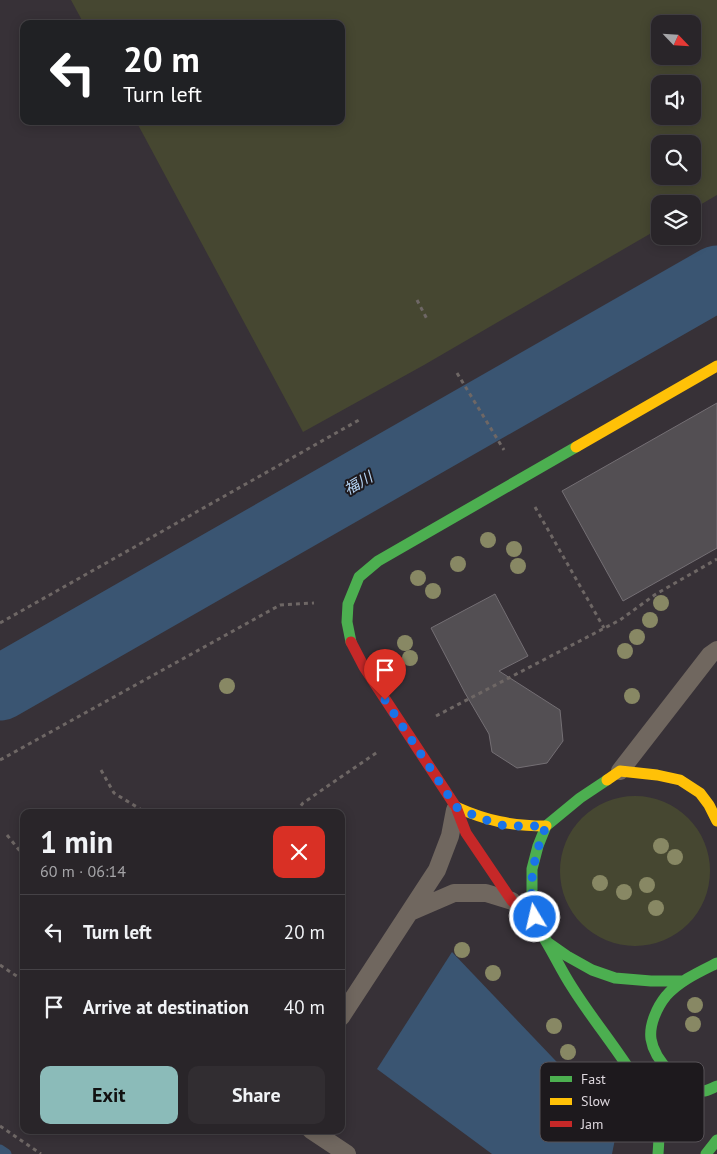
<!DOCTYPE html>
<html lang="en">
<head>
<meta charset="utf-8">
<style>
	:root { --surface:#292529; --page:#312d31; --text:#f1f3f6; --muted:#a5a5a8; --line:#454246; --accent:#8bbbb9 }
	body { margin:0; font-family:"PT Sans","Noto Sans JP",sans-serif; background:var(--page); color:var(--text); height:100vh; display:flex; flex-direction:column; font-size:19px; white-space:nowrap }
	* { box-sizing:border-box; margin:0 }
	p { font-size:16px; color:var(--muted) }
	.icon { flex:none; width:28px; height:28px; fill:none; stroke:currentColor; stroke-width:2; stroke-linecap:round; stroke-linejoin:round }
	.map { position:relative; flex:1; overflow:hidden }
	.details { position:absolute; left:20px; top:809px; width:325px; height:325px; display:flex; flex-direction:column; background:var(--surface); border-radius:10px; box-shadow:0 2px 12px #0003,0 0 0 1px var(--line) }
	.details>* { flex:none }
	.hud { position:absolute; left:20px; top:20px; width:325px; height:105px; border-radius:10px; box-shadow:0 2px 12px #0003,0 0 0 1px var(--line); background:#202124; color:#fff; overflow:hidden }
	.needle { width:32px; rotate:115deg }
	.fabs { position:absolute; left:651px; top:15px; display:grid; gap:10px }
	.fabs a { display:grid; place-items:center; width:50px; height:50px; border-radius:10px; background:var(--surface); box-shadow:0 2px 12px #0003,0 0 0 1px var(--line); font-size:25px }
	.pin { position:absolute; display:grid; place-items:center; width:42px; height:42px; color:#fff; margin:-51px -21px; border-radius:50% 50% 50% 0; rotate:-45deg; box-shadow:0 0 5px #0007 }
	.pin .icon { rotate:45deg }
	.me { position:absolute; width:55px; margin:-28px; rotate:351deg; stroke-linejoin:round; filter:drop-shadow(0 0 4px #0008) }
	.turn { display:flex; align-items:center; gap:18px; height:105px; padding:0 20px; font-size:22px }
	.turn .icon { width:65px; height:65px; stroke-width:2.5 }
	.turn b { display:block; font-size:35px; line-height:42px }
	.round { display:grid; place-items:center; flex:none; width:52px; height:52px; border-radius:10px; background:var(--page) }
	.overview { display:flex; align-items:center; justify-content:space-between; height:85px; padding:0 20px }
	h1 { font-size:30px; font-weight:800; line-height:38px }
	.action { display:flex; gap:10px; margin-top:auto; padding:10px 20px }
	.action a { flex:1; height:58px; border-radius:10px; background:var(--accent); color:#111; font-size:20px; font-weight:800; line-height:58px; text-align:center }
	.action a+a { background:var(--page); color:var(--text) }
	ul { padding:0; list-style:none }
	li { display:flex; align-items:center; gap:15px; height:75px; padding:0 20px; border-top:1px solid var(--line) }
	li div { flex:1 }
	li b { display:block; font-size:19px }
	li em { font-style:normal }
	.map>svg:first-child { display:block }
</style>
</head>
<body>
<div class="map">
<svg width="717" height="1154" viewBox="0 0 717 1154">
	<rect width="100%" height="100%" fill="#373137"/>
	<path fill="#464731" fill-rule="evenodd" d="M71 0H717V195L693 209 692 204H660V228L424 365 303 432 136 121H341V24H84ZM660 24H692V56H660ZM660 84H692V116H660ZM660 144H692V176H660Z
		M560 871a75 75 0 1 1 150 0a75 75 0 1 1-150 0Z"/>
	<path fill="#3a5572" d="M452 952 594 1101 615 1139 612 1154H492L377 1069Z"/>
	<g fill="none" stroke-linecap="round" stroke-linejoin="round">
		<path stroke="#3a5572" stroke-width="11" d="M0 1150 6 1154"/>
		<path stroke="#3a5572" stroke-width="65" d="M0 688 717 278"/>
	</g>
	<path fill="#534f53" stroke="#746f74" d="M717 403V548L623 601 562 491Z
		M495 594 528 656 499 671 560 710 563 741 547 763 517 768 492 752 489 734 465 693 431 628Z"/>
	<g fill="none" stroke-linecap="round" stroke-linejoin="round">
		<path stroke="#6e6765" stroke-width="3" stroke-dasharray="4 4" stroke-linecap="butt" d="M417 300 428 321
			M457 373 504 450
			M535 507 604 628
			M0 623 359 420
			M436 716 620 620 656 594 717 559
			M0 760 280 605 314 603
			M101 770 114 793 145 812
			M296 812 303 803 379 751
			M7 835 24 856
			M341 945 345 947
			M0 965 24 981
			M0 1126 41 1154"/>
		<path stroke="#70675f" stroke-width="18" d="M620 771 710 655 717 650
			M410 912 454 893H486L512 901
			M341 1017 437 870 450 836 455 810
			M311 1130 347 1154"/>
		<path stroke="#4caf50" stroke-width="11" d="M351 642 347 622 348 604 359 577 378 561 576 447
			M607 780 580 798 546 826 538 846 532 869V903L535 917 547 942 567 956 592 970 615 978 651 981H683
			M522 910C545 932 555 961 572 987 599 1030 635 1069 655 1116 660 1128 659 1142 658 1154
			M717 963C699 972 679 981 666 996 657 1007 649 1025 651 1039 654 1059 681 1090 703 1091 708 1091 712 1088 717 1086
			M706 1154 717 1140"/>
		<path stroke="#ffc107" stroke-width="11" d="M576 447 717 366
			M607 780 620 771 657 775 680 780 700 793 709 805 717 821
			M456 807C487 821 512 826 546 826"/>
		<path stroke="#c62828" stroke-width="11" d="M351 642 364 667 456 807 466 833 512 901 522 910"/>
	</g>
	<g fill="#888864">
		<circle cx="488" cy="540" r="8"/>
		<circle cx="514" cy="549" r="8"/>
		<circle cx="458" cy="564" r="8"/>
		<circle cx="518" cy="566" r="8"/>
		<circle cx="418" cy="578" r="8"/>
		<circle cx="433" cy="591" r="8"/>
		<circle cx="661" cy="603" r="8"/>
		<circle cx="650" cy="620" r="8"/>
		<circle cx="637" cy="637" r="8"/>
		<circle cx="405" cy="643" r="8"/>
		<circle cx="625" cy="651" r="8"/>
		<circle cx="410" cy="658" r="8"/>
		<circle cx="227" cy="686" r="8"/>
		<circle cx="632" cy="696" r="8"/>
		<circle cx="661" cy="846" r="8"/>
		<circle cx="675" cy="857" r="8"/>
		<circle cx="600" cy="883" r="8"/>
		<circle cx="647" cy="885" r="8"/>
		<circle cx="624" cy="892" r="8"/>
		<circle cx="656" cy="908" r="8"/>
		<circle cx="462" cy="950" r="8"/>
		<circle cx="493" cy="973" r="8"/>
		<circle cx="695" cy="1005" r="8"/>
		<circle cx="693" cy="1024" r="8"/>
		<circle cx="554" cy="1026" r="8"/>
		<circle cx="568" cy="1052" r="8"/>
	</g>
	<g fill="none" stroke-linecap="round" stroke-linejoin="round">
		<path stroke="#1a73e8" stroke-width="9" stroke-dasharray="0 16.2" d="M385 700 456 807 480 818 505 826H546C534 856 527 885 535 917"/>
	</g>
	<g text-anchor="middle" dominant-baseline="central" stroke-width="4" stroke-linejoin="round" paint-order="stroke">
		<g font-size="15" font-style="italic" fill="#b5d4f4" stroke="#1d191d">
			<text transform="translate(358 483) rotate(-30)">福川</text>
		</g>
	</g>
	<rect x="540" y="1062" width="164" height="80" rx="8" fill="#1d191d" stroke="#575257" stroke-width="1"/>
	<rect x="550" y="1076" width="22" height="6" fill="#4caf50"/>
	<rect x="550" y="1098" width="22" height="7" fill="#ffc107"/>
	<rect x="550" y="1121" width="22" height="6" fill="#c62828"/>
	<g font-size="14" fill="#ded8de">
		<text x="581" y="1084">Fast</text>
		<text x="581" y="1106">Slow</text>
		<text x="581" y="1129">Jam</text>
	</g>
</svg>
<div class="fabs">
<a><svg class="needle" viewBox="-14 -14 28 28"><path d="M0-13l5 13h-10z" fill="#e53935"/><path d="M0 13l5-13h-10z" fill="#a5a5a8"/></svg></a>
<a><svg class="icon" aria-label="sound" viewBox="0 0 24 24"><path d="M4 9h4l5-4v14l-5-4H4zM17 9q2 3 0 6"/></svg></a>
<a><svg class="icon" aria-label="search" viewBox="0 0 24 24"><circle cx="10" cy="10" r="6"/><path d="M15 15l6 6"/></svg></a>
<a><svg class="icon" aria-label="layers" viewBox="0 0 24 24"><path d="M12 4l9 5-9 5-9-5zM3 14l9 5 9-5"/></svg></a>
</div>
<div class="pin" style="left:385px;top:700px;background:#d93025"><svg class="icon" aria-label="arrive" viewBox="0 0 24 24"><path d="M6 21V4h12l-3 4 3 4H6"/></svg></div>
<svg class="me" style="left:535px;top:917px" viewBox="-20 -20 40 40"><circle r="17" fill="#1a73e8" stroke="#fff" stroke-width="3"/><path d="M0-11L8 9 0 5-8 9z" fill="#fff"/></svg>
<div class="hud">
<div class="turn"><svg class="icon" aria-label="left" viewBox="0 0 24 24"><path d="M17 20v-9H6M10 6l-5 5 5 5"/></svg><div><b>20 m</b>Turn left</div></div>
</div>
<section class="details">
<div class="overview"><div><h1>1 min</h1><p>60 m · 06:14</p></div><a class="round" style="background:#d93025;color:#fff"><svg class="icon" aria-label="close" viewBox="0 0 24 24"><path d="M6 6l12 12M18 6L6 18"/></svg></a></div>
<ul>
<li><svg class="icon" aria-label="left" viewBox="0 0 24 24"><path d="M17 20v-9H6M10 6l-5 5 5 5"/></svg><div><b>Turn left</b></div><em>20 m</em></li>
<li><svg class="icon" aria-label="arrive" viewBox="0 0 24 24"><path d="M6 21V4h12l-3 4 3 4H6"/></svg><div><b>Arrive at destination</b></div><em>40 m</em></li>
</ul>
<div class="action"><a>Exit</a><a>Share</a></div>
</section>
</div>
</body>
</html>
